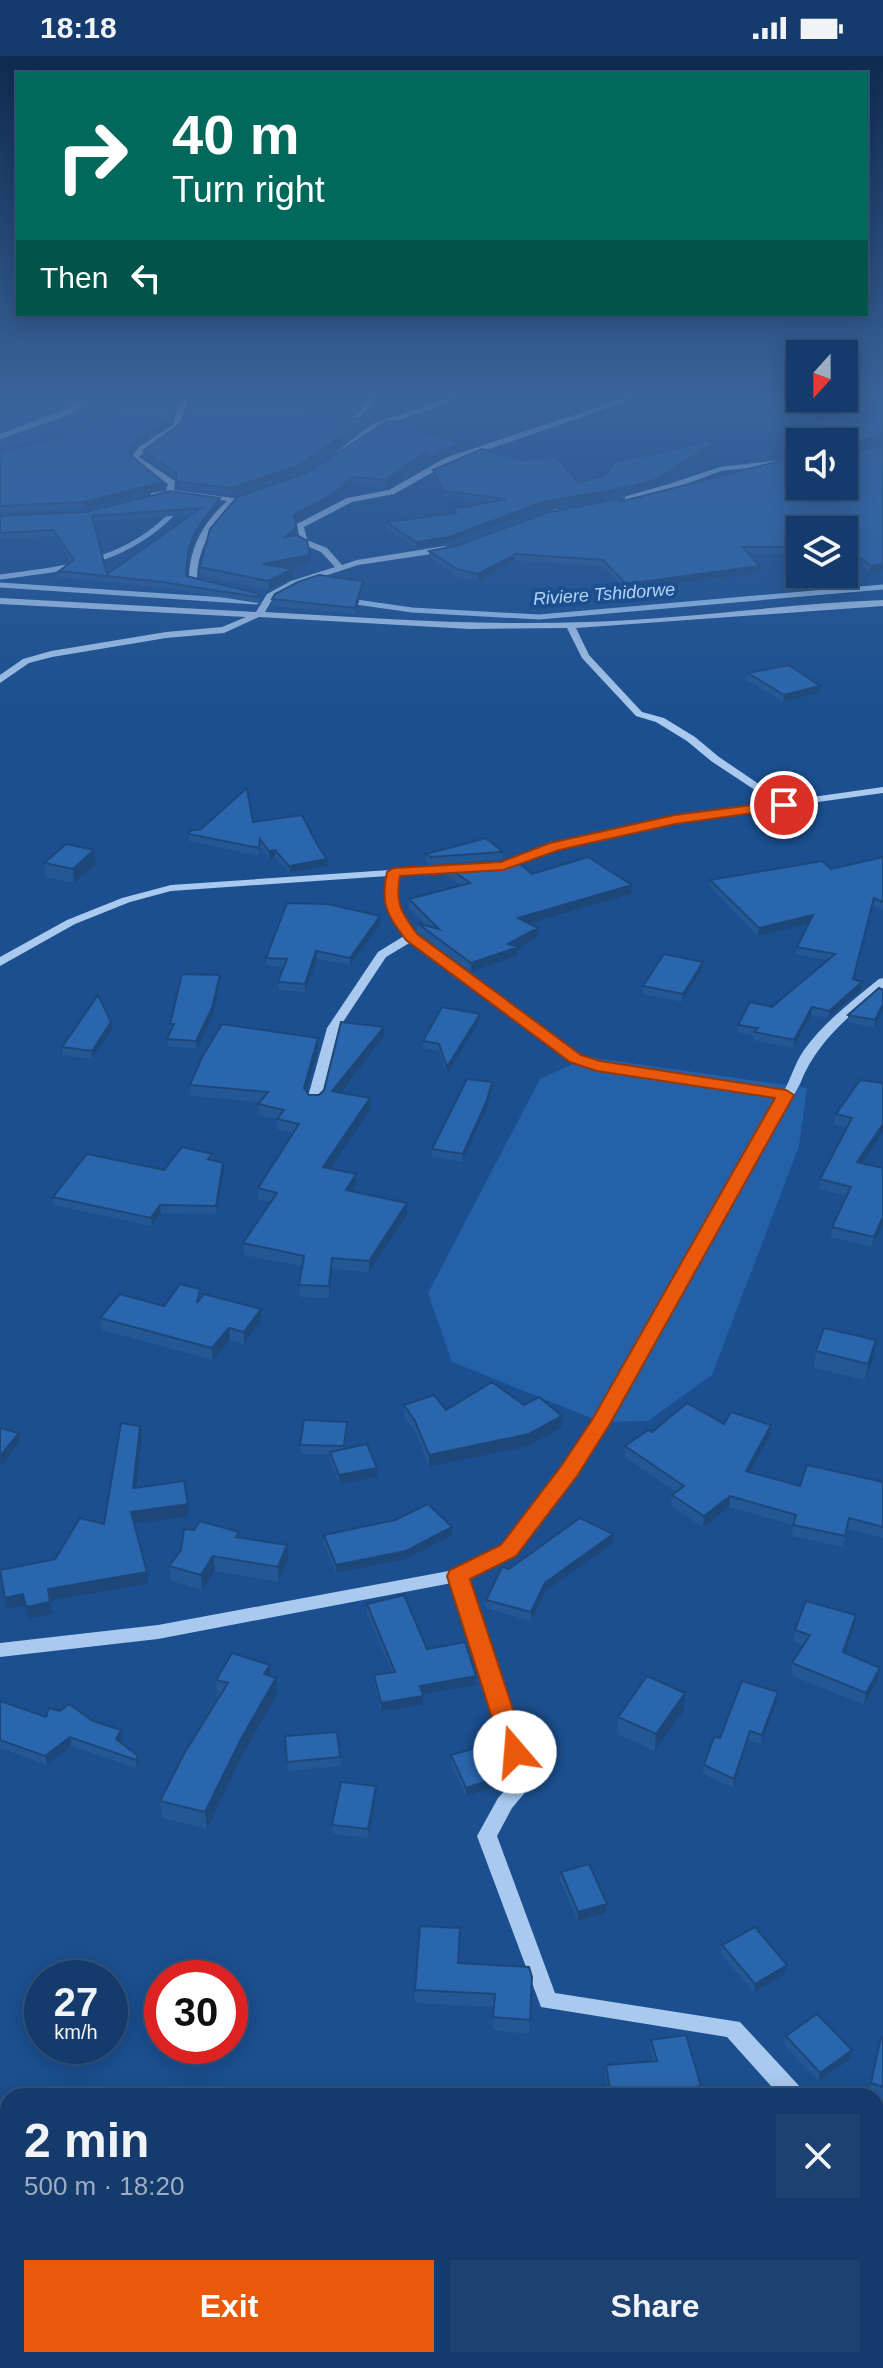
<!DOCTYPE html>
<html lang="en">
<head>
<meta charset="utf-8">
<style>
	:root { --surface:#143b6b; --page:#1d4271; --text:#f1f3f6; --muted:#9dadc1; --line:#33557e; --accent:#ea580c }
	body { margin:0; font-family:Arial,sans-serif; background:var(--page); color:var(--text); height:100vh; display:flex; flex-direction:column; font-size:30px; white-space:nowrap }
	* { box-sizing:border-box; margin:0 }
	p { font-size:26px; color:var(--muted) }
	.icon { flex:none; width:44px; height:44px; fill:none; stroke:currentColor; stroke-width:2; stroke-linecap:round; stroke-linejoin:round }
	.map { position:relative; flex:1; overflow:hidden }
	.side { position:absolute; left:0px; top:2032px; width:884px; height:280px; display:flex; flex-direction:column; background:var(--surface); border-radius:24px 24px 0 0; box-shadow:0 4px 20px #0003,0 0 0 2px var(--line) }
	.side>* { flex:none }
	.guide { position:absolute; left:16px; top:16px; width:852px; height:244px; border-radius:0px; box-shadow:0 4px 20px #0003,0 0 0 2px var(--line); background:#00695c; color:#fff; overflow:hidden }
	.needle { width:52px; rotate:201deg }
	.tools { position:absolute; left:786px; top:284px; display:grid; gap:16px }
	.tools a { display:grid; place-items:center; width:72px; height:72px; border-radius:0px; background:var(--surface); box-shadow:0 4px 20px #0003,0 0 0 2px var(--line); font-size:40px }
	.speed { position:absolute; left:24px; top:1904px; display:flex; gap:16px; font-size:40px; font-weight:700; text-align:center }
	.speed>* { display:grid; place-content:center; width:104px; height:104px; border-radius:50%; background:var(--surface); box-shadow:0 4px 20px #0003,0 0 0 2px var(--line); line-height:1 }
	.speed small { font-size:20px; font-weight:400 }
	.speed .limit { border:12px solid #d22; background:#fff; color:#111 }
	.pin { position:absolute; display:grid; place-items:center; width:68px; height:68px; color:#fff; margin:-34px; border:4px solid #fff; border-radius:50%; box-shadow:0 2px 8px #0007 }
	.me { position:absolute; width:88px; margin:-44px; rotate:342deg; stroke-linejoin:round; filter:drop-shadow(0 0 6px #0008) }
	.turn { display:flex; align-items:center; gap:28px; height:168px; padding:0 24px; font-size:36px }
	.turn .icon { width:104px; height:104px; stroke-width:2.5 }
	.turn b { display:block; font-size:56px; line-height:68px }
	.then { display:flex; align-items:center; height:76px; padding:0 24px; background:#0003; gap:16px; font-size:30px }
	.round { display:grid; place-items:center; flex:none; width:84px; height:84px; border-radius:0px; background:var(--page) }
	.head { display:flex; align-items:center; justify-content:space-between; height:136px; padding:0 24px }
	h1 { font-size:48px; font-weight:600; line-height:60px }
	.action { display:flex; gap:16px; margin-top:auto; padding:16px 24px }
	.action a { flex:1; height:92px; border-radius:0px; background:var(--accent); color:#fff; font-size:32px; font-weight:600; line-height:92px; text-align:center }
	.action a+a { background:var(--page); color:var(--text) }
	.status { display:flex; justify-content:space-between; align-items:center; height:56px; padding:0 40px; background:var(--surface); direction:ltr }
	.status svg { height:22px; fill:currentColor }
	.map>svg:first-child { display:block }
</style>
</head>
<body>
<div class="status"><b>18:18</b><svg viewBox="0 0 49 12"><path d="M0 12V9h3v3zM5 12V6h3v6zM10 12V3h3v9zM15 12V0h3v12zM26 1h20v11H26zM47 4h2v5h-2z"/></svg></div>
<div class="map">
<svg width="883" height="2312" viewBox="0 0 883 2312">
	<rect width="100%" height="100%" fill="#1b4f8f"/>
	<path fill="#2461a8" d="M0 342H133C92 373 49 384 0 398Z
		M588 1001 807 1032 799 1090 712 1319 648 1365 601 1366 452 1306 428 1237 540 1023Z"/>
	<g fill="none" stroke-linecap="round" stroke-linejoin="round">
		<path stroke="#9cc4f0" stroke-width="5" d="M342 364 357 361 374 342
			M0 521C69 512 126 507 176 454
			M0 529 256 546
			M349 545 412 554 539 561 883 531"/>
		<path fill="#a9c9ee" fill-rule="evenodd" d="M78 342H86L76 356 0 383V378L70 352Z
			M181 342H189L179 372 145 395 139 401 175 425 174 434 233 442 237 444C215 468 198 488 197 522L210 525V529L207 530 189 524C189 492 203 467 227 445L180 438 151 441V437L166 435 168 428 131 402 139 391 173 369Z
			M449 342H461L378 372 339 402 332 400 372 368Z
			M625 342H637L451 406 394 438 352 446 304 471 307 484 327 492 342 509 357 504 445 490 449 493 445 496 358 509 297 529 273 542 265 556C372 562 479 570 586 566 685 563 784 548 883 544V550L576 572 589 599 642 656 664 662 695 681 719 701 784 745 883 731V737L675 766 558 793 504 812H496V808L551 788 675 760 773 746 711 705 687 685 656 666 636 660 582 602 567 572 470 573 259 561 224 577 166 582 52 601 29 607 0 627V619L23 603 51 595 166 576 222 571 246 561 0 548V542L256 556 267 538 291 525 335 511 321 496 300 487 297 468 347 442 389 434 445 402Z
			M800 402V406L721 415 675 432 607 449 603 447 669 428 720 411Z
			M556 453 563 455 513 473 506 471Z
			M463 809 469 812 467 814 399 819C395 843 401 859 415 879L580 1000 599 1006 784 1035C791 1022 795 1007 804 994 824 966 852 945 879 923L883 922V932C849 960 816 986 800 1028L609 1366 575 1419 514 1498 467 1523 534 1726 512 1752 497 1780 555 1937 740 1966 802 2033 805 2040H780L727 1981 541 1951 477 1780 498 1742 515 1724 452 1527 158 1583 0 1601V1587L158 1569 454 1514 502 1490 563 1411 594 1364 780 1042 597 1014 570 1006 411 886 386 901 339 972 321 1044 319 1047H309L307 1044 327 972 378 896 404 880C390 860 383 844 388 820L171 835 130 846 75 868 0 910V901L67 864 122 842 171 829Z
			M876 2119 883 2121V2148L876 2145Z
			M883 2219V2248L876 2251V2222Z
			M780 2304H808L804 2312H776Z"/>
	</g>
	<path fill="#245895" fill-rule="evenodd" d="M190 342H328L317 347 328 354 320 358 365 369 301 414 232 438 177 431V422L144 401 143 395 181 367Z
		M170 367 137 388 130 399 163 426 164 432 85 452 0 456V394Z
		M423 369V375L462 393 428 408 425 404 386 432 353 428 334 446 295 466 296 479 310 507 286 512 293 513V521L269 534 200 520V511L309 416Z
		M883 390V515L870 517 852 502 844 503V474H800V497L749 498 759 517 626 534 603 510 515 504 478 525 457 520 429 501V495L456 490 625 445 845 397Z
		M712 394 656 429 633 436 542 452 449 487 416 492 386 472V466L453 457V453L488 446 444 441 433 419V414L578 427Z
		M220 442V448L196 480 189 501 187 520 260 538V544L258 547 163 532 59 521V515L72 506 54 480 0 483V460L85 456ZM191 459 107 518 93 465Z
		M363 525V532L355 558 272 550V543Z
		M748 617 819 637 783 646 747 624Z
		M253 766 328 810 290 817 275 801 269 803 260 791 259 800 189 785V775Z
		M503 796V803L431 809 426 805V798Z
		M883 801V854L873 849 854 923 862 926 861 934 828 962 811 959 793 992 753 984 754 980 737 976 738 969 772 951 828 904 796 898 797 891 809 867 758 880 710 831V824L831 813Z
		M44 807 96 808 74 827 46 821Z
		M446 810 632 829 631 838 530 868 538 881 518 892 517 900 471 916 417 876V867L427 870 409 852V843L460 829 446 819Z
		M381 868 350 909 317 903 305 936 279 934 278 926 284 911 266 909V902Z
		M703 906 702 913 682 946 643 938V930Z
		M220 926 213 960 197 993 168 990 167 983 170 976V968Z
		M883 934V953L874 972 848 966V959Z
		M480 958 479 965 447 1019 439 995 423 992V985Z
		M384 971V981L340 1036 371 1053 330 1113 356 1129 352 1135 407 1159 369 1216 332 1213 329 1242 300 1241 299 1229 302 1210 244 1199 243 1187 271 1146 258 1143V1132L293 1077 277 1074V1063L259 1059 258 1048 260 1046 191 1040 190 1029 318 982V993L306 1036 309 1039H319Z
		M112 974 92 1003 63 999 62 991Z
		M860 1024 862 1107 883 1168 872 1191 831 1181 832 1171 846 1140 819 1133 820 1123 847 1072 834 1068 836 1058Z
		M492 1034 487 1052 462 1106 432 1101V1093Z
		M213 1098V1104L224 1115 216 1158 161 1157 152 1170 54 1149 53 1141 164 1114Z
		M200 1233V1243L261 1265 244 1288 230 1284 213 1304 102 1274 100 1262 164 1250Z
		M816 1295 874 1301 865 1324 814 1312Z
		M404 1349 446 1354 524 1349 561 1372 529 1390 429 1411 416 1376 404 1361Z
		M724 1368 770 1380 751 1416 800 1430 883 1426V1482L848 1473 843 1491 792 1480 793 1469 729 1451 703 1471 671 1450 672 1439 676 1436 625 1401V1390L652 1376Z
		M347 1374 345 1393 377 1412V1421L339 1428 330 1404V1398H301L300 1389Z
		M452 1471V1480L406 1503 336 1517 324 1488V1479Z
		M194 1474 239 1476 240 1482 288 1504 279 1526 215 1515 202 1534 171 1525 169 1510Z
		M613 1478V1487L545 1536 531 1565 486 1552V1544L509 1513Z
		M367 1548 427 1593 476 1629 422 1638 423 1649 381 1655 374 1628V1619L392 1616 367 1557Z
		M854 1571 845 1597 880 1612 878 1624 864 1649 791 1619 792 1607 803 1589 793 1586 795 1574Z
		M270 1609V1620L276 1622 277 1639 242 1700 207 1773 162 1762 160 1745 219 1641H217L216 1624Z
		M778 1636 777 1645 761 1688 748 1684 733 1732 703 1718 704 1709 720 1682Z
		M0 1645 46 1661 93 1665 121 1674 123 1683 121 1686 138 1700 139 1708 137 1712 71 1690 47 1709 0 1692Z
		M684 1654 655 1695 617 1678 618 1661Z
		M285 1680 340 1701 341 1710 288 1715Z
		M451 1699 508 1718V1727L466 1740 451 1708Z
		M376 1738 369 1782 333 1778 332 1769Z
		M561 1816 607 1848 606 1857 578 1865 560 1824Z
		M460 1886 459 1907 532 1921 529 1978 493 1974 494 1951 415 1947V1934Z
		M722 1889 787 1909 785 1918 754 1936 721 1898Z
		M786 1980 852 1994 850 2003 819 2025 784 1989Z
		M881 1981 883 1982V2049L876 2047V2040H868Z
		M651 1984 701 2030 700 2039 609 2040 605 2018 606 2009 654 2005 650 1993Z"/>
	<path fill="#1d4779" d="M177 342H180L170 367 137 388 128 402V397L137 383Z
		M315 342H328L308 351V345Z
		M327 349 328 354 311 363V357Z
		M365 364V369L301 414 232 438 231 432Z
		M883 380 882 386 844 394V388Z
		M462 386V393L428 408V401Z
		M712 388V394L656 429 633 436 542 452 449 487 416 492V486L543 446Z
		M425 396V404L386 432V424Z
		M352 421 353 428 334 446 294 467V459Z
		M163 426 164 432 85 452 84 446Z
		M220 442V448L196 480 189 501 187 526 188 495 196 474Z
		M296 472V480L285 481Z
		M516 498 515 504 478 525V518Z
		M310 499V507L262 517V508Z
		M883 508V515L870 517 871 510Z
		M759 510V517L626 534V528Z
		M293 513V521L269 534 268 525Z
		M363 525V532L355 558V552Z
		M820 630 819 637 783 646 784 639Z
		M94 794 96 808 74 827 73 813Z
		M275 794V801L269 803V795Z
		M327 803 328 810 290 817 289 810Z
		M632 829 631 838 518 871V862Z
		M874 842 873 849 852 931 853 923Z
		M813 859 812 867 758 880 759 872Z
		M380 860 381 868 350 909V902Z
		M538 872V881L518 892 517 900 471 916V907Z
		M316 895 317 903 305 936V928Z
		M703 906 702 913 682 946 683 938Z
		M220 919V926L213 960 197 993 196 985Z
		M862 926 861 934 828 962 829 955Z
		M883 948V953L874 972 875 964Z
		M812 951 811 959 793 992 794 984Z
		M480 958 479 965 447 1019V1011Z
		M111 966 112 974 92 1003V995Z
		M384 971V981L333 1046 332 1035Z
		M318 982V993L304 1043V1032Z
		M492 1026V1034L487 1052 462 1106 463 1098Z
		M370 1042 371 1053 324 1122 323 1111Z
		M883 1068V1076L856 1116 857 1106Z
		M223 1107 224 1115 216 1158V1150Z
		M356 1118V1129L346 1145V1134Z
		M407 1147V1159L369 1216V1205Z
		M160 1149 161 1157 152 1170 151 1162Z
		M883 1161V1168L872 1191 874 1181Z
		M332 1202V1213L329 1242V1230Z
		M261 1253V1265L244 1288V1276Z
		M229 1272 230 1284 213 1304 212 1292Z
		M876 1284 874 1301 865 1324 868 1308Z
		M562 1360 561 1372 529 1390 429 1411V1399Z
		M771 1369 770 1380 745 1426 746 1415Z
		M140 1370 142 1382 135 1443 133 1432Z
		M19 1377 20 1386 1 1410 0 1400Z
		M377 1412V1421L339 1428V1419Z
		M730 1440 729 1451 703 1471 704 1460Z
		M188 1448 189 1460 132 1468 131 1456Z
		M452 1471V1480L406 1503 336 1517V1509Z
		M613 1478V1487L545 1536 531 1565V1556L545 1527Z
		M287 1489 288 1504 279 1526 278 1511Z
		M213 1500 215 1515 202 1534 201 1519Z
		M147 1516 148 1528 49 1545 48 1533Z
		M23 1538 25 1550 7 1553 5 1542Z
		M50 1546 52 1558 28 1563 26 1551Z
		M856 1559 854 1571 841 1609 843 1596Z
		M270 1609 271 1626 264 1618Z
		M880 1612 878 1624 864 1649 866 1637Z
		M476 1620V1629L420 1639V1630Z
		M276 1622 277 1639 242 1700 207 1773 205 1756 241 1683Z
		M778 1636 777 1645 761 1688 762 1679Z
		M685 1637 684 1654 655 1695 656 1678Z
		M423 1640V1649L381 1655V1647Z
		M121 1674 123 1683 117 1692 116 1683Z
		M750 1675 748 1684 733 1732 734 1723Z
		M70 1681 71 1690 47 1709 45 1700Z
		M138 1700 139 1708 137 1712 136 1704Z
		M508 1718V1727L466 1740V1732Z
		M376 1730V1738L369 1782 368 1773Z
		M607 1848 606 1857 578 1865V1856Z
		M787 1909 785 1918 754 1936 755 1928Z
		M852 1994 850 2003 819 2025 820 2017Z"/>
	<path fill="#2a66ad" stroke="#1d4779" stroke-width="2" fill-rule="evenodd" d="M141 342H177L170 362 137 383 128 397 163 426 84 446 0 450V394L25 390 66 377Z
		M190 342H315L308 345 327 349 311 357 365 364 300 409 231 432 177 426 176 417 143 395 181 367Z
		M883 348V380L844 388V386H806L824 363 868 368Z
		M387 365 423 369 417 374 462 386 428 401 425 396 386 424 352 421 333 438 294 459 296 472 285 481 297 479 307 485 310 499 262 508 293 513 268 525 200 511 210 473 237 441 309 416Z
		M711 385 712 388 657 423 634 430 543 446 449 481 416 486 386 466 456 457 453 453 506 443 444 435 433 414 482 393 523 404 557 401 578 427 605 419 615 406Z
		M883 390V508L871 510 853 496H844V474H800V491H743L759 510 626 528 603 504 516 498 478 518 457 513 429 495 456 490 549 456 625 442 619 446 780 405 800 403V430H844V396L845 397Z
		M170 435 220 442 196 474 188 495 186 520 260 538 258 541 162 526 59 515 74 504 53 474 0 477V460L85 456ZM201 452 107 518 92 460Z
		M319 519 363 525 355 552 272 543 275 538 298 526Z
		M789 609 820 630 784 639 748 617Z
		M247 732 253 766 302 759 318 790 327 803 289 810 275 794 269 795 260 783 259 792 189 778V775L201 773Z
		M486 782 503 796 431 801 426 798Z
		M66 788 94 794 73 813 44 807Z
		M588 801 632 829 518 862 538 872 508 888 518 891 471 907 417 867 439 873 409 843 470 827 446 810 503 807 514 803 532 818Z
		M883 801V846L874 842 853 923 862 926 829 955 812 951 794 984 754 976 758 972 738 969 750 946 772 951 835 898 797 891 813 859 759 872 710 824 822 805 831 813Z
		M287 847 328 848 380 860 350 902 316 895 305 928 278 926 287 903 266 902Z
		M664 898 703 906 683 938 643 930Z
		M182 918 220 919 212 952 196 985 167 983 174 968H170Z
		M879 932 883 934V948L875 964 848 959Z
		M98 939 111 966 92 995 62 991Z
		M442 951 480 958 447 1011 439 988 423 985Z
		M341 966 384 971 332 1035 370 1042 323 1111 356 1118 346 1134 407 1147 369 1205 332 1202 329 1230 299 1229 304 1200 243 1187 277 1137 258 1132 299 1068 277 1063 284 1054 258 1048 268 1036 190 1029 202 1001 222 968 318 982 304 1032 309 1039H319L324 1034Z
		M467 1023 492 1026 487 1044 463 1098 432 1093Z
		M860 1024 883 1027V1068L857 1106 883 1112V1161L874 1181 832 1171 851 1131 820 1123 852 1062 836 1058Z
		M182 1091 213 1098 208 1103 223 1107 216 1150 160 1149 151 1162 53 1141 87 1098 164 1114Z
		M180 1228 200 1233 197 1247 204 1238 261 1253 244 1276 229 1272 212 1292 100 1262 120 1238 164 1250Z
		M824 1272 876 1284 868 1308 816 1295Z
		M492 1326 524 1349 539 1341 562 1360 529 1378 429 1399 415 1365 404 1349 434 1339 446 1354Z
		M687 1347 724 1368 731 1356 771 1369 746 1415 800 1430 807 1409 883 1426V1471L849 1462 845 1480 793 1469 796 1459 730 1440 704 1460 672 1439 684 1430 625 1390 648 1374 652 1376Z
		M304 1364 347 1366 344 1390 300 1389Z
		M121 1367 140 1370 133 1432 184 1425 188 1448 131 1456 147 1516 48 1533 50 1546 26 1551 23 1538 5 1542 0 1514 55 1503 80 1462 104 1468Z
		M0 1372 19 1377 0 1400Z
		M367 1388 377 1412 339 1419 330 1396Z
		M428 1448 452 1471 406 1495 336 1509 324 1479 395 1464Z
		M580 1462 613 1478 545 1527 531 1556 486 1544 502 1511 509 1513Z
		M200 1465 239 1476 236 1481 287 1489 278 1511 213 1500 201 1519 169 1510 181 1494 184 1473 194 1474Z
		M404 1539 427 1593 465 1586 476 1620 420 1630 423 1640 381 1647 374 1619 395 1616 367 1548Z
		M806 1545 856 1559 843 1596 880 1612 866 1637 792 1607 810 1579 795 1574Z
		M232 1597 270 1609 264 1618 276 1622 241 1683 205 1756 160 1745 185 1696 228 1627 216 1624Z
		M647 1620 685 1637 656 1678 618 1661Z
		M742 1625 778 1636 762 1679 750 1675 734 1723 704 1709 714 1681 720 1682Z
		M0 1645 46 1661 49 1652 60 1655 69 1648 93 1665 121 1674 116 1683 138 1700 136 1704 70 1681 45 1700 0 1684Z
		M337 1676 340 1701 287 1706 285 1680Z
		M494 1687 508 1718 466 1732 451 1699Z
		M341 1726 376 1730 368 1773 332 1769Z
		M589 1808 607 1848 578 1856 561 1816Z
		M420 1870 460 1872 458 1907 529 1911 532 1921 530 1964 493 1961 495 1938 415 1934Z
		M755 1871 787 1909 755 1928 722 1889Z
		M817 1958 852 1994 820 2017 786 1980Z
		M686 1979 701 2030 646 2040H611L606 2009 657 2005 651 1984Z
		M881 1981 883 1982V2031L871 2027Z"/>
	<linearGradient id="sky" x2="0" y2="1"><stop stop-color="#0f2b4f"/><stop offset="0.51" stop-color="#39639b"/><stop offset="1" stop-color="#39639b" stop-opacity="0"/></linearGradient>
	<rect width="883" height="666" fill="url(#sky)"/>
	<path fill="#ea580c" stroke="#983908" stroke-width="2" d="M784 745 791 749 789 752 675 768 559 794 503 814 400 820C395 848 401 856 417 878L581 999 600 1005 786 1034 794 1039 611 1366 577 1420 516 1500 470 1523 527 1696 523 1703 515 1706 507 1703 503 1696 447 1520 450 1514 501 1489 562 1409 592 1364 775 1042 597 1015 570 1006 406 884C387 858 380 849 387 816L394 812 501 806 550 787 675 759Z"/>
	<g text-anchor="middle" dominant-baseline="central" stroke-width="8" stroke-linejoin="round" paint-order="stroke">
		<g font-size="18" font-style="italic" fill="#b5d3f5" stroke="#1b4f8f">
			<text transform="translate(604 538) rotate(-4)">Riviere Tshidorwe</text>
		</g>
	</g>
</svg>
<div class="tools">
<a><svg class="needle" viewBox="-14 -14 28 28"><path d="M0-13l5 13h-10z" fill="#e53935"/><path d="M0 13l5-13h-10z" fill="#9dadc1"/></svg></a>
<a><svg class="icon" aria-label="sound" viewBox="0 0 24 24"><path d="M4 9h4l5-4v14l-5-4H4zM17 9q2 3 0 6"/></svg></a>
<a><svg class="icon" aria-label="layers" viewBox="0 0 24 24"><path d="M12 4l9 5-9 5-9-5zM3 14l9 5 9-5"/></svg></a>
</div>
<div class="speed"><div>27<small>km/h</small></div><div class="limit">30</div></div>
<div class="pin" style="left:784px;top:749px;background:#d93025"><svg class="icon" aria-label="arrive" viewBox="0 0 24 24"><path d="M6 21V4h12l-3 4 3 4H6"/></svg></div>
<svg class="me" style="left:515px;top:1696px" viewBox="-20 -20 40 40"><circle r="19" fill="#fff"/><path d="M0-13L10 11 0 6-10 11z" fill="#ea580c"/></svg>
<div class="guide">
<div class="turn"><svg class="icon" aria-label="right" viewBox="0 0 24 24"><path d="M7 20v-9h11M14 6l5 5-5 5"/></svg><div><b>40 m</b>Turn right</div></div>
<div class="then">Then<svg class="icon" aria-label="left" viewBox="0 0 24 24"><path d="M17 20v-9H6M10 6l-5 5 5 5"/></svg></div>
</div>
<section class="side">
<div class="head"><div><h1>2 min</h1><p>500 m · 18:20</p></div><a class="round"><svg class="icon" aria-label="close" viewBox="0 0 24 24"><path d="M6 6l12 12M18 6L6 18"/></svg></a></div>
<div class="action"><a>Exit</a><a>Share</a></div>
</section>
</div>
</body>
</html>
